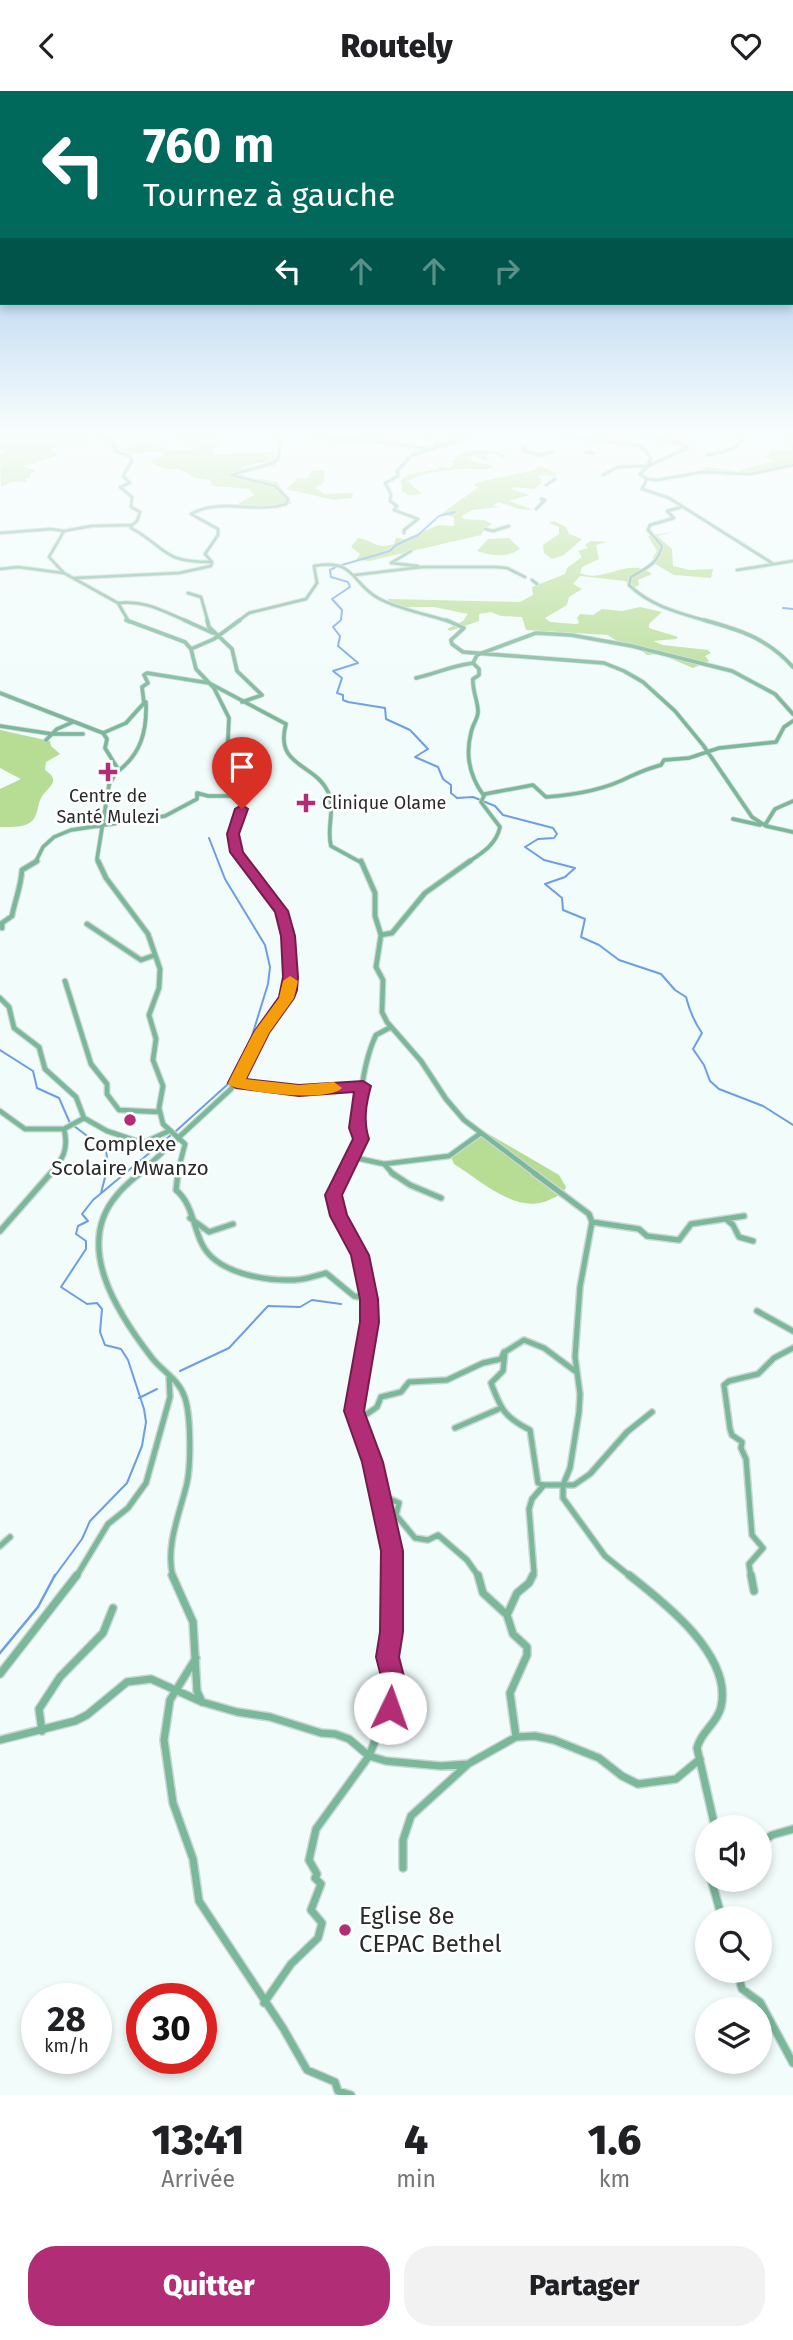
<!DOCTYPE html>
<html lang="fr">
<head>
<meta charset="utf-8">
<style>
	:root { --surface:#fff; --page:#f2f2f2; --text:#202124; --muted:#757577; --accent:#b12d75 }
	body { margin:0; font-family:"Fira Sans",sans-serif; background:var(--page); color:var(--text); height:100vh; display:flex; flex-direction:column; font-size:26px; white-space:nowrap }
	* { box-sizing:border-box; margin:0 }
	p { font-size:23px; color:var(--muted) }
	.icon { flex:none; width:38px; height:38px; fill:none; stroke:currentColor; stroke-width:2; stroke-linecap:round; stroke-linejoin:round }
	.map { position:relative; height:2004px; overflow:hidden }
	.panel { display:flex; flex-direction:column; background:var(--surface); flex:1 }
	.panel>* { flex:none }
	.banner { position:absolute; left:0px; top:0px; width:794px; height:214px; box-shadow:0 4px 10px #0003; background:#00695c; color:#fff; overflow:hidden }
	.buttons { position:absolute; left:695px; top:1724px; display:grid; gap:14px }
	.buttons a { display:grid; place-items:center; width:77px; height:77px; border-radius:50%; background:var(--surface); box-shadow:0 4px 10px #0003; font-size:35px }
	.speed { position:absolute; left:21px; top:1892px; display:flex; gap:14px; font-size:35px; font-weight:700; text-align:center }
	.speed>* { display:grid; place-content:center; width:91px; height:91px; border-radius:50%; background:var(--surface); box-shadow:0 4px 10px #0003; line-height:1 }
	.speed small { font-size:18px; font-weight:400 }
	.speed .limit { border:10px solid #d22; background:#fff; color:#111 }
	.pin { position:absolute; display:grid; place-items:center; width:60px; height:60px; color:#fff; margin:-72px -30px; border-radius:50% 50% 50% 0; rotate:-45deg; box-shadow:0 0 7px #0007 }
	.pin .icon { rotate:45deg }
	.me { position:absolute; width:77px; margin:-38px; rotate:3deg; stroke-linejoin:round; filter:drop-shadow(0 0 5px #0008) }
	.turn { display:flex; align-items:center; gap:24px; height:147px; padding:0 28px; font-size:32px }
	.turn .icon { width:91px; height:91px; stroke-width:2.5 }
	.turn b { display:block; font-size:49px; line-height:60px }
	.lanes { display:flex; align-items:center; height:66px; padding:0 28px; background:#0003; justify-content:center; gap:35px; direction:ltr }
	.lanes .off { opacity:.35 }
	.eta { display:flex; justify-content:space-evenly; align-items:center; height:119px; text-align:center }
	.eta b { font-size:42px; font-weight:800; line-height:49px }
	.button { display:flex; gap:14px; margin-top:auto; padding:14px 28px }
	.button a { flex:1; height:80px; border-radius:28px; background:var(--accent); color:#fff; font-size:28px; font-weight:800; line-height:80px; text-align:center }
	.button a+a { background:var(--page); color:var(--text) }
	header { display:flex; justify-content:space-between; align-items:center; height:91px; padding:0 28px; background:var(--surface); font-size:32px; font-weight:800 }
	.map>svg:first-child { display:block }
</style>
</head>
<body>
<header><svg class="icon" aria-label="back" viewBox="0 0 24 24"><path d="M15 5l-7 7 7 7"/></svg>Routely<svg class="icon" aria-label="heart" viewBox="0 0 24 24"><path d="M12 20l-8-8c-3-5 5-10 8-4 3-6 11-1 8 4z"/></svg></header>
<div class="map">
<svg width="793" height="2004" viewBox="0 0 793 2004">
	<rect width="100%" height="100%" fill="#f1fcfb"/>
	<path fill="#b7dc94" d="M0 343 85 346 88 350 54 357 52 359 58 363 56 365 23 375 35 380 30 383V386L25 388 27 391H11L1 396 0 363 5 359 0 358Z
		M166 343H213L222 351 213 359V364L273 361 275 366C264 375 247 370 239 380L246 386 277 391 292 412 277 418H238L239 412 254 404 249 398 213 395 210 389 195 387 180 378H166L149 371 164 364V360L132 363 123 359C151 339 174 371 198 356Z
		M307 343H412L385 345 370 352 348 349 349 353 344 354 302 345Z
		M790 343H793V376L727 385 700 381 707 376 737 380 773 370 766 366 772 358 792 359 782 354 790 346Z
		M467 360H494L509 365 501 368 496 362 486 364 488 369 484 370 480 366 473 365 469 369 494 375C485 381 473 377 462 378 450 378 416 383 408 390L422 403 409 404 402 400 401 389 409 383 439 378 438 375 448 377 454 374 452 370 459 368 454 366Z
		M540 375 556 382V385L539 384 542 392 533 398 513 396 511 398 529 404 509 410 533 419 519 418 498 411 493 415 500 416 472 419 462 425 464 428 484 429 492 433 485 437 481 444 369 470 356 469 360 463 351 456 358 447C374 449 374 459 394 453L396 447 405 448 438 434 454 435V426L441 423 477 397 474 393C491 386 531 383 540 375Z
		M324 379V391L315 397 325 403 350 402 353 403 352 407 334 409 286 398 298 387H308L312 380Z
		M554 430 566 436 569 443 582 448 564 464 552 468 544 462 543 454 559 443V436L549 432Z
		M673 441 657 445 672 458 673 475 690 479 713 478 711 487 674 484 655 473 653 466 657 460 648 445Z
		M509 447 520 458C506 467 492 465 477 460L488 448Z
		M591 450 607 451 596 454 599 468 582 476 580 482C605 493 628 465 652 483L638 489 639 494 635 496 625 490 580 485 573 493 582 498 569 506 567 514 545 527 550 531 576 533 579 532 577 527 580 523 593 524 602 518 622 520 640 516 662 521 649 533V537L678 546 676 548 653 550 663 554 708 559 711 562 705 565 709 570 693 577 660 563 647 564C637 554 621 555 608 544L526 539 522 526 501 525 491 521 479 523V530L450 540 447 538 463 530 468 523 434 516H391L388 508 520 511 533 504 532 496 565 483 567 477 582 466 578 460 588 457 585 454Z
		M0 639 50 650 51 655 60 663 46 671 45 679C61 690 50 694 43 704 37 711 39 723 32 730 25 737 10 736 0 736V698L21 688 0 677Z
		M480 1038 559 1084 566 1096C563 1104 557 1105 549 1109 517 1124 480 1089 454 1073L450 1063Z"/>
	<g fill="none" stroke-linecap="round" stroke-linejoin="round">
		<path stroke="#6c9ee4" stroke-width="2" d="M342 474 390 460 396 454 418 444 439 425 455 421
			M336 476 330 479 331 486 348 491 350 496 332 508 342 519 341 529 333 536 340 545 338 555 358 572 333 580 342 587 337 602 343 604V609L348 611 385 617 386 628 410 639 428 658 415 666 438 676 443 688 451 694V702L457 707 473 706 495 715 503 724 553 737 557 743 554 747 538 748 525 756 544 769 575 777 565 786 545 793 562 807 563 819 585 828 581 846 599 854 619 869 661 883 675 899 686 906C689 918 695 932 702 942L693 958 704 974 710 990 719 998 763 1015 793 1034
			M783 517 793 518
			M0 959 33 980 37 997 59 1007 70 1032 106 1059 108 1075 101 1102
			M176 1040 227 994 251 948 268 893 270 876 265 854 225 788 209 747
			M180 1280 229 1257 268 1215 300 1216 312 1209 341 1213
			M139 1307 157 1298
			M54 1486 82 1448 90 1430 127 1392 142 1355 146 1331 144 1318 128 1269 121 1258 105 1254 100 1241 102 1218 97 1212 87 1213 61 1196 86 1158V1150L76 1143 78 1135 88 1130 82 1123 93 1109 171 1044"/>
		<path stroke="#6c9ee4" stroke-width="2.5" d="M0 1562 38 1516 55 1484"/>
		<g stroke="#cdd6d5" stroke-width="4.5">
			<path id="minor-far4" d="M91 343 113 350 115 360 129 365 132 370 123 385 130 392 120 396 132 406 131 416 140 421 137 430 132 434
				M310 343C350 351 387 349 427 358
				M422 343 440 353
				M552 343 642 355 651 367 648 374
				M639 343 682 353 688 357 648 375 640 383 647 388 657 389 703 381 751 383 793 374
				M435 355 459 343
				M524 357V360L540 364 552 361
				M586 361 593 362
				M707 364C723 362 736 359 745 345L743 343
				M603 384 618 376 645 375
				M647 388 642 398 669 407 772 472
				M546 394 555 388
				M682 416 667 420 674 427 650 434 648 439 662 455C658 473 646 477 631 486L629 494C652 516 680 522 710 531
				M536 418 545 409 541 408
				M485 438 493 440 509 435
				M64 440 91 435 132 434 131 437C168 457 160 471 211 471
				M0 442 51 438 64 440 49 466 64 482 118 512 129 531
				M404 442V439L418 428 394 419 397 415 390 410 391 403 385 392 398 385 397 380 412 364 465 348
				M411 460 391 472 418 475
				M0 478 18 476 63 482
				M737 479 793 470
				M355 484 422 476H495L507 477 525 486
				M75 487 179 482 211 475 212 471 205 463 218 444V438L191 423C221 406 254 423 286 413L288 408 275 395 231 384 273 372 278 368 281 351 274 345 276 343
				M532 489 537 493
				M188 502 201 506 208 531
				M118 512C147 509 164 521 189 531
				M237 531 249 522 306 508 317 492 314 475C355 467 351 492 378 507 397 518 430 524 451 531"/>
		</g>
		<g stroke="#cdd6d5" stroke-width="5">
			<path id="minor-far3" d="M126 529 185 551 191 558 196 578 214 597 229 627 226 688C229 698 239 701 241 710 246 734 220 739 246 772
				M184 529 213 542
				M207 529 209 536 232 558 237 580 262 604 242 611
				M446 529 464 537 451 549 452 553 463 561 604 572 624 580 643 591 675 620 703 654 752 726 766 735 793 741
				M704 529C740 539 767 547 793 576
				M191 558 214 548 240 529
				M416 587C437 582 451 575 473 572
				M0 602 103 642 107 648 105 657 118 678 109 694 97 768 99 772
				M0 635 52 643H83
				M103 642 126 632 144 612 142 596 148 592 144 584 147 582 209 592 286 633C274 676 315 672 328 701 336 718 326 737 331 755L362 772
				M46 649 57 638 73 631
				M117 681C141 663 147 641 146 611
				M484 705C470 686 465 665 471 642 472 635 478 627 478 621 478 609 472 600 473 588L479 584V578L473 572 477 564 536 542 571 544 632 555 732 580 775 603 793 623
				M733 728 760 734
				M765 734 775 718 793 710
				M35 772 43 756 54 746 71 739 165 725 197 708V702L208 705H239
				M467 772C482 762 496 754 500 736L481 711 485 703 533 694 546 706C574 704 604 699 629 686 640 681 649 677 661 674L664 669 689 667 719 657 776 651 784 636 793 630"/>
		</g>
		<g stroke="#cdd6d5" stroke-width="7">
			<path id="minor-far2" d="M98 770 106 787 148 843 160 878 159 897 149 924 156 948 153 969 163 995 159 1017 163 1033 185 1053 177 1084
				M361 770 375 802V825L381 844 376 876 383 889 382 921 387 931 421 970 446 1008 464 1029 537 1084
				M87 833 141 869 155 864
				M2 837V832L12 825C15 809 21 796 22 779L37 770
				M381 844 392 842 425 802 470 770
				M65 890 91 973 107 993V1003L119 1019 160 1021
				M0 907 9 916 14 937 39 956 45 978 76 1006 84 1027
				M236 992 299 999 363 995
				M0 1020 25 1038H64
				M352 1066C363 1044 358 1036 360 1013 362 990 366 965 376 944L391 936
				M384 1073 394 1084
				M50 1084C63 1068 69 1058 64 1038L84 1027 107 1040 143 1052 169 1040
				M138 1084 231 998 261 941 280 918 290 899 286 831 277 812 244 770
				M343 1084 352 1066 384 1073 449 1065 481 1042"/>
		</g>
		<g stroke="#cdd6d5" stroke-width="8">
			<path id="minor-far1" d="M140 1082C132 1089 123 1096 117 1104 73 1155 118 1223 152 1267 163 1281 179 1288 185 1307 191 1326 191 1373 187 1392 180 1422 165 1455 173 1486
				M178 1082 176 1099C192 1112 193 1135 202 1153 216 1182 264 1190 294 1189 305 1189 315 1185 326 1182L354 1205 369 1208
				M344 1082 333 1104 339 1125 351 1142 360 1164 369 1208 370 1231 354 1320 372 1371 392 1459V1486
				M392 1082 410 1094 441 1107
				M534 1082 589 1123 592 1131 580 1196 575 1266 580 1303 579 1321 570 1377 563 1394V1407L605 1465 631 1486
				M190 1127 209 1141 233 1133
				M726 1128 733 1134 739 1146 753 1150
				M592 1131 639 1138 647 1145 679 1149 691 1133 744 1125
				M0 1140 51 1082
				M757 1220 793 1240
				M354 1320 367 1323 377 1316 381 1306 401 1301 409 1291 447 1289 483 1272 501 1268 504 1261
				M455 1337 501 1317
				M544 1394 538 1392 530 1339C504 1326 501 1318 491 1292L503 1280 505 1261 524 1249 544 1257 575 1280
				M381 1410 390 1408 399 1412 396 1424 415 1447 428 1449 438 1444 467 1469 479 1486
				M0 1455 10 1446
				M76 1486 108 1433 128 1417 146 1392 170 1306 169 1286
				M532 1486 534 1481 529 1418 532 1408 544 1394H574L590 1383 627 1341 652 1321
				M751 1486 749 1473 763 1457 752 1444 746 1368 741 1357 742 1351 732 1344 730 1338 724 1294 729 1290 758 1283 774 1267 793 1257"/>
		</g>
		<g stroke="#cdd6d5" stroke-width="10">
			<path id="minor" d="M172 1484 193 1531 197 1600 202 1611
				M478 1484 483 1502 507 1524 513 1543 527 1556V1564L510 1602 516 1646
				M629 1484C665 1512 733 1565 721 1616 717 1633 701 1640 697 1657L715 1736
				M751 1484 754 1500
				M507 1524 517 1502 529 1492 533 1484
				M196 1567 170 1609 164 1649 173 1712 193 1768 199 1810 283 1937 307 1979 335 1991 338 2000 351 2004
				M0 1583 77 1484
				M42 1640 39 1618 60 1586 103 1542 113 1517
				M0 1649 75 1630 87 1624 127 1591 151 1588 202 1611 237 1621 270 1626 321 1642 335 1643 349 1648 369 1665 386 1670 441 1675 468 1673 516 1646 535 1645 554 1649 599 1667 622 1685 638 1693 676 1688 700 1668
				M760 1752 772 1744 793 1738
				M403 1777V1749L411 1725 467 1674
				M711 1788 722 1827
				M737 1880 742 1898 760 1911 793 1972
				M264 1912 291 1873 318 1847 322 1832 311 1819 321 1793 315 1787 317 1783 309 1769 316 1738 369 1665 396 1597 388 1566 392 1484"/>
		</g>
		<use href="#minor-far4" stroke="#79b899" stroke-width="2.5"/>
		<use href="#minor-far3" stroke="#79b899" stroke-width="3.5"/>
		<use href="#minor-far2" stroke="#79b899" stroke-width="4.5"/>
		<use href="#minor-far1" stroke="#79b899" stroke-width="5"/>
		<use href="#minor" stroke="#79b899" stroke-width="7"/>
	</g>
	<linearGradient id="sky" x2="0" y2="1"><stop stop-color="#76abe6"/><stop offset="0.55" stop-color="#f9fefd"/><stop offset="1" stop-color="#f9fefd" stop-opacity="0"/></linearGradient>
	<rect width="793" height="623" fill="url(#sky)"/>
	<path fill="#b12d75" stroke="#731d4c" stroke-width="2" d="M242 714 248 718 239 743 243 761 288 820 295 845 298 886 297 899 294 907 269 942 246 988 299 994 363 990 371 995C366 1013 363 1030 369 1048L342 1104 347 1124 369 1164 378 1208 379 1231 364 1320 383 1371 403 1460V1541L399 1566 407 1597 398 1625 390 1628 382 1625 378 1617 384 1597 376 1566 380 1541 381 1460 362 1371 344 1320 360 1231V1208L351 1164 330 1125 325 1104 353 1048 349 1037 354 1001 299 1005 236 997 228 992 254 941 279 906 283 886 281 845 275 821 230 761 227 743 235 718Z"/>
	<path fill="#f59e0b" d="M290 885 298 890 294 907 269 942 246 988 299 994 334 991 342 997C327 1012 251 1001 230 995L228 992 254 941 279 907 283 890Z"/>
	<g fill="#b12d75" stroke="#fff" stroke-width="2.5">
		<path d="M104.5 670.5h7v7h7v7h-7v7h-7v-7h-7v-7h7z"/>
		<path d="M302.5 701.5h7v7h7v7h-7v7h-7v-7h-7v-7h7z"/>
		<circle cx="130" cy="1029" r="7"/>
		<circle cx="345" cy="1839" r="7"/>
	</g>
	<g text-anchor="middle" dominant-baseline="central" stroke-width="5" stroke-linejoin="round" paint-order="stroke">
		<g font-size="18" fill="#272b2a" stroke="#fff">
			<text x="108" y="705">Centre de<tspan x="108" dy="21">Santé Mulezi</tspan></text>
			<text x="322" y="712" text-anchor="start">Clinique Olame</text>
		</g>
		<g font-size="21" fill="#272b2a" stroke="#fff">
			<text x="130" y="1053">Complexe<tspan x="130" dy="24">Scolaire Mwanzo</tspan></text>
		</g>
		<g font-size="24" fill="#272b2a" stroke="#fff" text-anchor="start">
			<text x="359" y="1825">Eglise 8e<tspan x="359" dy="28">CEPAC Bethel</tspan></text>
		</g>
	</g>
</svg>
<div class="buttons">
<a><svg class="icon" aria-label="sound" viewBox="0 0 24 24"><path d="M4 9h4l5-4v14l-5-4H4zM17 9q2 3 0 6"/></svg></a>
<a><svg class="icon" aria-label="search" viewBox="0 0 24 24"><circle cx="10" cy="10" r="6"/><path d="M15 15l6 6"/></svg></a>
<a><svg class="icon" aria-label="layers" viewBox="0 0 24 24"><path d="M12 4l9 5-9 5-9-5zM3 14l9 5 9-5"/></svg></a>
</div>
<div class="speed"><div>28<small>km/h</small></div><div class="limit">30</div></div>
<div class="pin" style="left:242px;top:718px;background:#d93025"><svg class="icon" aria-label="arrive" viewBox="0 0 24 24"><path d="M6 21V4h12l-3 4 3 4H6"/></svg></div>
<svg class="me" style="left:390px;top:1617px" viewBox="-20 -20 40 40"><circle r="19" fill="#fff"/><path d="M0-13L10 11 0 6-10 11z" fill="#b12d75"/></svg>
<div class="banner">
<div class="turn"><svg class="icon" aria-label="left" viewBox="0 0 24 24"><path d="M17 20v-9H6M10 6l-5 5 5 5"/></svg><div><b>760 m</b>Tournez à gauche</div></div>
<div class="lanes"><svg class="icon" aria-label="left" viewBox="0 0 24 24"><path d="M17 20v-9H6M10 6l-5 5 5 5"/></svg><svg class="icon off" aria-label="ahead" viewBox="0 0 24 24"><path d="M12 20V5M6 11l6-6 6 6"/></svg><svg class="icon off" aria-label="ahead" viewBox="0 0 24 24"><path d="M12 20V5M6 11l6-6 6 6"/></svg><svg class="icon off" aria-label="right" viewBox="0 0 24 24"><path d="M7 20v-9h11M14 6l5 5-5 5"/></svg></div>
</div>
</div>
<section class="panel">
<div class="eta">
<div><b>13:41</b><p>Arrivée</p></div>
<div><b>4</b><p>min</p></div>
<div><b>1.6</b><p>km</p></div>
</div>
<div class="button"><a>Quitter</a><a>Partager</a></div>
</section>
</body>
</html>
